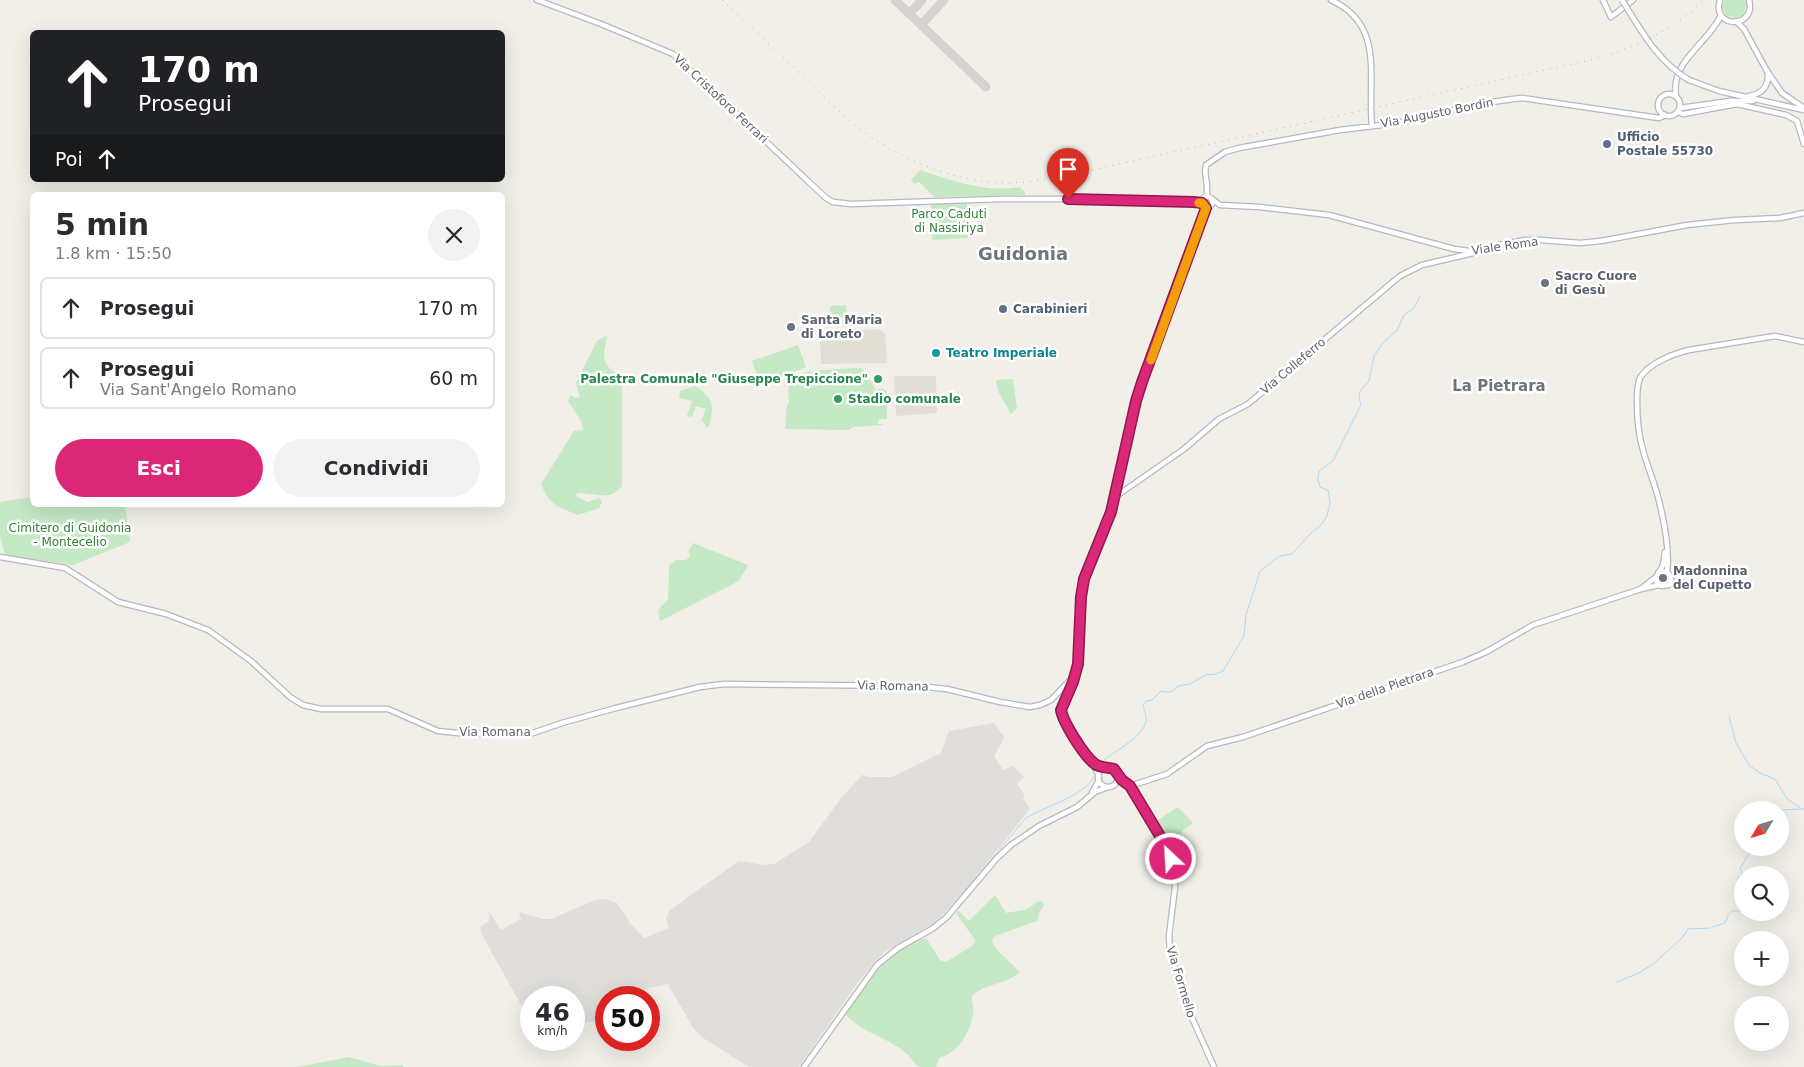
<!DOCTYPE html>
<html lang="it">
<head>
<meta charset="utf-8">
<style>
	:root { --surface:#fff; --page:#f2f2f3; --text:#2b2b33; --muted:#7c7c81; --line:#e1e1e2; --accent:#db2777 }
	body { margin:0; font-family:"DejaVu Sans",sans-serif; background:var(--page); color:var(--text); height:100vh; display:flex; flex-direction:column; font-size:19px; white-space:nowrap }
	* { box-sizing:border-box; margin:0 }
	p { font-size:16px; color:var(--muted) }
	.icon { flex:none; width:28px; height:28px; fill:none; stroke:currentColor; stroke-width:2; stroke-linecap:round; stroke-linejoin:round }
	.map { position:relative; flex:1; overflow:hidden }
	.drawer { position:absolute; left:30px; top:192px; width:475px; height:315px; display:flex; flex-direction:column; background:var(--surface); border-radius:8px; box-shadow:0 5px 20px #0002 }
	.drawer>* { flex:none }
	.hud { position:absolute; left:30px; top:30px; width:475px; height:152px; border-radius:8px; box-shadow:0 5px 20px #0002; background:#202124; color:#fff; overflow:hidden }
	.needle { width:32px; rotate:232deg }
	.tools { position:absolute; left:1734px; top:801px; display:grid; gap:10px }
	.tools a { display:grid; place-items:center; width:55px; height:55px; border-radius:50%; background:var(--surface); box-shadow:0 5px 20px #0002; font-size:25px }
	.speed { position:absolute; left:520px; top:986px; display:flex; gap:10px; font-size:25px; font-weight:700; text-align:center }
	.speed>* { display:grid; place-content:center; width:65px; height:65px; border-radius:50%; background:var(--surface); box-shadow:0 5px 20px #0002; line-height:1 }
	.speed small { font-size:12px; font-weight:400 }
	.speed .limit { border:8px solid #d22; background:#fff; color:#111 }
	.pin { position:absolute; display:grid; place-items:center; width:42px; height:42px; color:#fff; margin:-51px -21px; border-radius:50% 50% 50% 0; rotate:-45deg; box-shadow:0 0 5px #0007 }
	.pin .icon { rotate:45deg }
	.me { position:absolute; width:55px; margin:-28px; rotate:335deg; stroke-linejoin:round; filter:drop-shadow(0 0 4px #0008) }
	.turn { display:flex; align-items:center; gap:18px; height:105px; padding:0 25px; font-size:22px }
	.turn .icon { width:65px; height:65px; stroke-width:2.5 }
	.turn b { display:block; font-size:35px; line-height:42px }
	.then { display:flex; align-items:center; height:48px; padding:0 25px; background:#0003; gap:10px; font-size:19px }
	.round { display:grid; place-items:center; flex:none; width:52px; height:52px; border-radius:26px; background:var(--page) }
	.overview { display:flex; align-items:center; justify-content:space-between; height:85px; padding:0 25px }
	h1 { font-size:30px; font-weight:700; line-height:38px }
	.primary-button { display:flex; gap:10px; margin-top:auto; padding:10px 25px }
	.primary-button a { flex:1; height:58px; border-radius:30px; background:var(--accent); color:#fff; font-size:20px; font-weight:700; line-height:58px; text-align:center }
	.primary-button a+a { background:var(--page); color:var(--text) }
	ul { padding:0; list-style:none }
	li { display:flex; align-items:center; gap:15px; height:62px; margin:0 10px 8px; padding:0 15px; border:2px solid var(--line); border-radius:8px }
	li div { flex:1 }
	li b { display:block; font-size:19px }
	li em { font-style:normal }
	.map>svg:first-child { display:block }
</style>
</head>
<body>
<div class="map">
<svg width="1804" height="1067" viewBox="0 0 1804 1067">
	<rect width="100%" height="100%" fill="#f1efe8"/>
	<path fill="#e0deda" d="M994 723 1004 737 1003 741 994 756 1003 770 1013 766 1024 777 1017 784 1025 796 1023 798 1030 809 961 895 939 919 925 929 884 952 872 965 859 981 799 1067H749L703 1038 693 1028 668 984 648 988 638 992 632 997 606 998V1020L574 1024V998H531V1022L484 939 480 927 488 922 490 918 489 911 501 930 521 919 519 912 543 919H551L595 900 604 899 617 903 630 923 644 938 669 928 666 919 670 910 739 861 764 865 774 864 809 842 841 798 862 775 869 777H892L941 753 949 731Z"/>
	<path fill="#e1ded6" d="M879 329 885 334 887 363 821 364 820 333Z
		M894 376H936L937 413 896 416Z"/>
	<path fill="#c5e8c5" d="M1724 0H1745C1748 9 1745 16 1736 18L1727 16 1722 8Z
		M920 170C952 181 986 193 1020 187L1025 192V195L934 197 919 182 914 184 911 180Z
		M967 203 968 238 932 240 931 204Z
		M846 305 847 323H830V306Z
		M607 335C607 339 606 342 605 347 601 362 609 371 622 376V486C619 489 615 493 612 494 602 498 589 492 578 493L575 496 588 502 599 498 602 502 599 508 578 515C557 506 550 506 541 484L574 431 583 430 581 421 568 401 570 395 576 398 580 397 576 383 597 341Z
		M798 345 806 367 761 385 752 361Z
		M862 368 876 390 882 388 887 391V419H879L877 423 878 424H883L882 425 853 427 849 430 785 429 787 405 789 403C784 374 802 371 826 370 838 369 850 368 862 368Z
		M1013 379 1017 408 1011 414 998 391 996 380Z
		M695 386C714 397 714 407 709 426L706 428 705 424 701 421 706 409 696 406 692 417 687 416 692 401 679 398 680 391Z
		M32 497V505H125L130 542 73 565 5 555 0 536V502Z
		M693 543 748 565 739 581 660 621 658 610 668 599 669 566 676 560H686L690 557 689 550Z
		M1178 807 1193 823 1183 830 1181 833 1183 839 1170 850 1155 825 1158 820Z
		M995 895 1006 913 1025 910 1039 901 1043 902 1044 906 1039 913 1037 921 995 936 992 941 998 951 1020 972C1007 985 985 983 972 996 971 1003 975 1009 973 1015 970 1031 957 1055 940 1057L936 1067H921L916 1065C902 1040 864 1036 845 1014L846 1011C867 983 889 948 926 938L940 960 946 962 972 946 975 941C970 930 961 923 956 912L959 911 969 921Z
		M349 1057 380 1066 403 1065V1067H297Z"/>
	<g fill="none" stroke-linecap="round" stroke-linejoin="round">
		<path stroke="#aadaff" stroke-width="1" d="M1729 716 1736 743 1749 765 1760 773 1775 779 1787 799 1802 809
			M1099 765C1109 753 1143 739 1146 721 1147 716 1144 711 1143 705L1146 701 1152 700 1161 691C1170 693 1173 692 1178 686L1190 684 1205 675 1216 674 1223 671 1244 636 1246 615 1260 571 1280 556 1292 554 1310 534 1322 524 1327 516 1330 502 1328 490 1320 487 1318 479 1319 471 1333 461 1361 405 1359 398 1360 391 1369 381 1374 356 1383 343 1397 330 1404 315 1413 309 1420 297
			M1778 810 1804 809
			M1742 890 1737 883 1738 877 1741 876 1742 872 1740 869 1749 853 1757 852 1762 848
			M948 911 1026 818C1044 807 1084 796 1094 777
			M1713 927 1725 923C1730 911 1729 910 1742 911
			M1617 982 1639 973 1653 964 1682 938 1688 929 1710 928"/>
		<path stroke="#d4d3d0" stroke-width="9" d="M895 0 986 87
			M909 14 922 0
			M921 25 944 0"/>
		<g stroke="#b5b8bc" stroke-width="7">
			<path id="tertiary" d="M1331 0C1386 25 1367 79 1372 126
				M1720 0C1711 29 1757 29 1749 0
				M1737 22 1744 29 1767 71
				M1658 105a11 11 0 1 1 22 0a11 11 0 1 1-22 0Z
				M1676 96C1670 61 1709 43 1721 15
				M1678 112 1683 114 1737 104 1786 115 1797 121 1804 144
				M1206 197C1210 186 1203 176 1206 165L1225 152 1239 148 1340 130 1398 123 1478 104 1513 99 1522 98 1659 118 1665 115
				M1212 199 1220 205 1259 207 1329 215 1454 249 1477 252 1499 245 1525 240H1541L1580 243 1601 241 1687 225 1735 220 1780 218 1804 213
				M1115 497 1184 449 1219 419 1248 404 1400 276 1422 265 1473 253
				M0 557 65 568 118 602 166 614 208 630 251 661 290 697 303 705 321 709H388L438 731 458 733 530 734 562 723 616 708 700 687 724 684 918 686 947 689 1000 702 1030 707 1040 705 1051 700 1075 675
				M1667 572C1670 548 1664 520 1658 497 1654 481 1647 466 1643 450 1638 434 1637 417 1637 401 1637 393 1637 385 1640 378 1649 363 1673 354 1689 350L1775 336 1804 342
				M1658 573 1662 571 1669 574 1671 579 1669 585 1661 586C1650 580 1660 573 1663 565 1664 561 1664 556 1665 552
				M1642 588 1656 577
				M1130 786 1167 774 1207 746 1243 737 1463 662 1486 652 1533 625 1641 589 1659 585
				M1092 793 1099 780
				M804 1067 877 965 898 948 932 929 946 918 997 858 1011 845 1039 826 1077 807 1095 792 1108 787"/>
		</g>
		<g stroke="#b6babf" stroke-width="7">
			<path id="secondary" d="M537 0 601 24 673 54 826 198 833 202 851 204 1001 199H1090L1202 203
				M1603 0 1611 17 1633 0
				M1767 71 1782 93 1804 108
				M1689 80 1719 91 1804 110
				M1749 96C1761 94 1768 88 1768 75
				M1680 108 1730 101H1753
				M1201.5 202a5.5 5.5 0 1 1 11 0a5.5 5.5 0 1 1-11 0Z
				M1098 777a10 10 0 1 1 20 0a10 10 0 1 1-20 0Z
				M1117 775 1130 786 1170 855 1174 871 1175 887 1169 936 1170 952 1189 1011 1214 1067
				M1099 776 1093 763 1064 719 1061 709 1073 682 1078 664 1081 597 1084 579 1111 512 1136 401 1142 382 1206 207"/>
		</g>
		<use href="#tertiary" stroke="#fff" stroke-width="4.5"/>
		<use href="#secondary" stroke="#fff" stroke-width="4.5"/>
		<path stroke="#b6b7b8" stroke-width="1" stroke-dasharray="1 6" stroke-linecap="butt" d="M722 0C748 24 774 49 800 73 819 91 837 111 858 127 900 160 956 183 1009 183 1043 182 1077 173 1110 166L1595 59C1635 47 1674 30 1704 0"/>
		<g stroke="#b6babf" stroke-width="7" stroke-linecap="butt">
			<path id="secondary-bridge" d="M1622 0C1641 30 1657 61 1689 80"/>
		</g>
		<use href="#secondary-bridge" stroke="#fff" stroke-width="4.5"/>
	</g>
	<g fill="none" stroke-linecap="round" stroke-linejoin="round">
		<g stroke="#8e194d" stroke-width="12">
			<path id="route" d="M1068 199 1194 202 1202 203 1206 208 1142 382 1136 401 1111 512 1084 579 1081 597 1078 664 1073 682 1061 710C1063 722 1084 756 1095 764 1100 768 1107 767 1114 769L1122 780 1130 786 1166 846 1171 859"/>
		</g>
		<use href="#route" stroke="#db2777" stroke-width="9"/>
		<path stroke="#f59e0b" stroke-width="9" d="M1151 360 1206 208 1202 203H1199"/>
	</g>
	<g fill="#5c6f8a" stroke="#fff" stroke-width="2">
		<circle cx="1607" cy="144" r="5"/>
		<circle cx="1003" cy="309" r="5"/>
	</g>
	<g fill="#6b7280" stroke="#fff" stroke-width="2">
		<circle cx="1545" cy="283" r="5"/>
		<circle cx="791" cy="327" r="5"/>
		<circle cx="1663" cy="578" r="5"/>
	</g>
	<circle fill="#0f9aa8" stroke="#fff" stroke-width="2" cx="936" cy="353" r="5"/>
	<g fill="#2e9e5b" stroke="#fff" stroke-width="2">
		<circle cx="878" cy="379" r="5"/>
		<circle cx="838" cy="399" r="5"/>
	</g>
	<g text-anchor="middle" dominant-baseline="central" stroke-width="5" stroke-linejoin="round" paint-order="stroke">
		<g font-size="12" fill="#5f6368" stroke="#fff">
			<text transform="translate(721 99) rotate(43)">Via Cristoforo Ferrari</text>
			<text transform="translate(1437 113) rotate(-11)">Via Augusto Bordin</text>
			<text transform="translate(1505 246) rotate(-8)">Viale Roma</text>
			<text transform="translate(1293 366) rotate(-40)">Via Colleferro</text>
			<text transform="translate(893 686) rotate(1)">Via Romana</text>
			<text transform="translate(1385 688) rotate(-19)">Via della Pietrara</text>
			<text x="495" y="732">Via Romana</text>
			<text transform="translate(1181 982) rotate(73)">Via Formello</text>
		</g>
		<g font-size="12" font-weight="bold" fill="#4e5e75" stroke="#fff" text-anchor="start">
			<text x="1617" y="137">Ufficio<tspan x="1617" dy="14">Postale 55730</tspan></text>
			<text x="1013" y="309">Carabinieri</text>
		</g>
		<g font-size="12" fill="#348238" stroke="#fff">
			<text x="949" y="214">Parco Caduti<tspan x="949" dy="14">di Nassiriya</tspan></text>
			<text x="70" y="528">Cimitero di Guidonia<tspan x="70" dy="14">- Montecelio</tspan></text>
		</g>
		<g font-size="12" font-weight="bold" fill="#5b616d" stroke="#fff" text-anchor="start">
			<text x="1555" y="276">Sacro Cuore<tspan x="1555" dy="14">di Gesù</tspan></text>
			<text x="801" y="320">Santa Maria<tspan x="801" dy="14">di Loreto</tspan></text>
			<text x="1673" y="571">Madonnina<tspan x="1673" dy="14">del Cupetto</tspan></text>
		</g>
		<g font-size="12" font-weight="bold" fill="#0d838f" stroke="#fff" text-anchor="start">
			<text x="946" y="353">Teatro Imperiale</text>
		</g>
		<g font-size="12" font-weight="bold" fill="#27864d" stroke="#fff" text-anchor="end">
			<text x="868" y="379">Palestra Comunale "Giuseppe Trepiccione"</text>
			<text x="848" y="399" text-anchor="start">Stadio comunale</text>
		</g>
		<g font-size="15" font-weight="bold" fill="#70757a" stroke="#fff">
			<text x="1499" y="386">La Pietrara</text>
		</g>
		<g font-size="18" font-weight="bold" fill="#70757a" stroke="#fff">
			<text x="1023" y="253">Guidonia</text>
		</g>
	</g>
</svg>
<div class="tools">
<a><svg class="needle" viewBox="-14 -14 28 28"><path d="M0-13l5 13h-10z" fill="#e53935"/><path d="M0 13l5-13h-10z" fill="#7c7c81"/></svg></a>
<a><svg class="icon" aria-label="search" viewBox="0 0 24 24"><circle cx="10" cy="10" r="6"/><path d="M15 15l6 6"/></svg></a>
<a>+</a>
<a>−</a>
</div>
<div class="speed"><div>46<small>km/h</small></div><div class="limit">50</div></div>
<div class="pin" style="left:1068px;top:199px;background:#d93025"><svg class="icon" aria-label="arrive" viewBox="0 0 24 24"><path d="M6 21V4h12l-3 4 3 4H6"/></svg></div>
<svg class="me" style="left:1171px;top:859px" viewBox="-20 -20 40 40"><circle r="17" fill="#db2777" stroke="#fff" stroke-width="3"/><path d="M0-11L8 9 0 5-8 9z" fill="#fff"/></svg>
<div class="hud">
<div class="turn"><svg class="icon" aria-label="ahead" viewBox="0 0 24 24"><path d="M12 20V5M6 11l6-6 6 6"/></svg><div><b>170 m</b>Prosegui</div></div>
<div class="then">Poi<svg class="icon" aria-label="ahead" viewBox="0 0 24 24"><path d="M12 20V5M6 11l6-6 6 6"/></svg></div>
</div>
<section class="drawer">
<div class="overview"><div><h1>5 min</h1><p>1.8 km · 15:50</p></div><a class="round"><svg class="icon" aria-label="close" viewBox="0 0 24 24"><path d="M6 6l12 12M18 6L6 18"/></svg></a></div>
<ul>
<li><svg class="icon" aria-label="ahead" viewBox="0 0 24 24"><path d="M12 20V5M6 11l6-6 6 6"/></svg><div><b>Prosegui</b></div><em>170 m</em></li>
<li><svg class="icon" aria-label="ahead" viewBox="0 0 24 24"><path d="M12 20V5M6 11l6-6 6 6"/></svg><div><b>Prosegui</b><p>Via Sant'Angelo Romano</p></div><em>60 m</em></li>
</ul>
<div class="primary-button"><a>Esci</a><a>Condividi</a></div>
</section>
</div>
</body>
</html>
